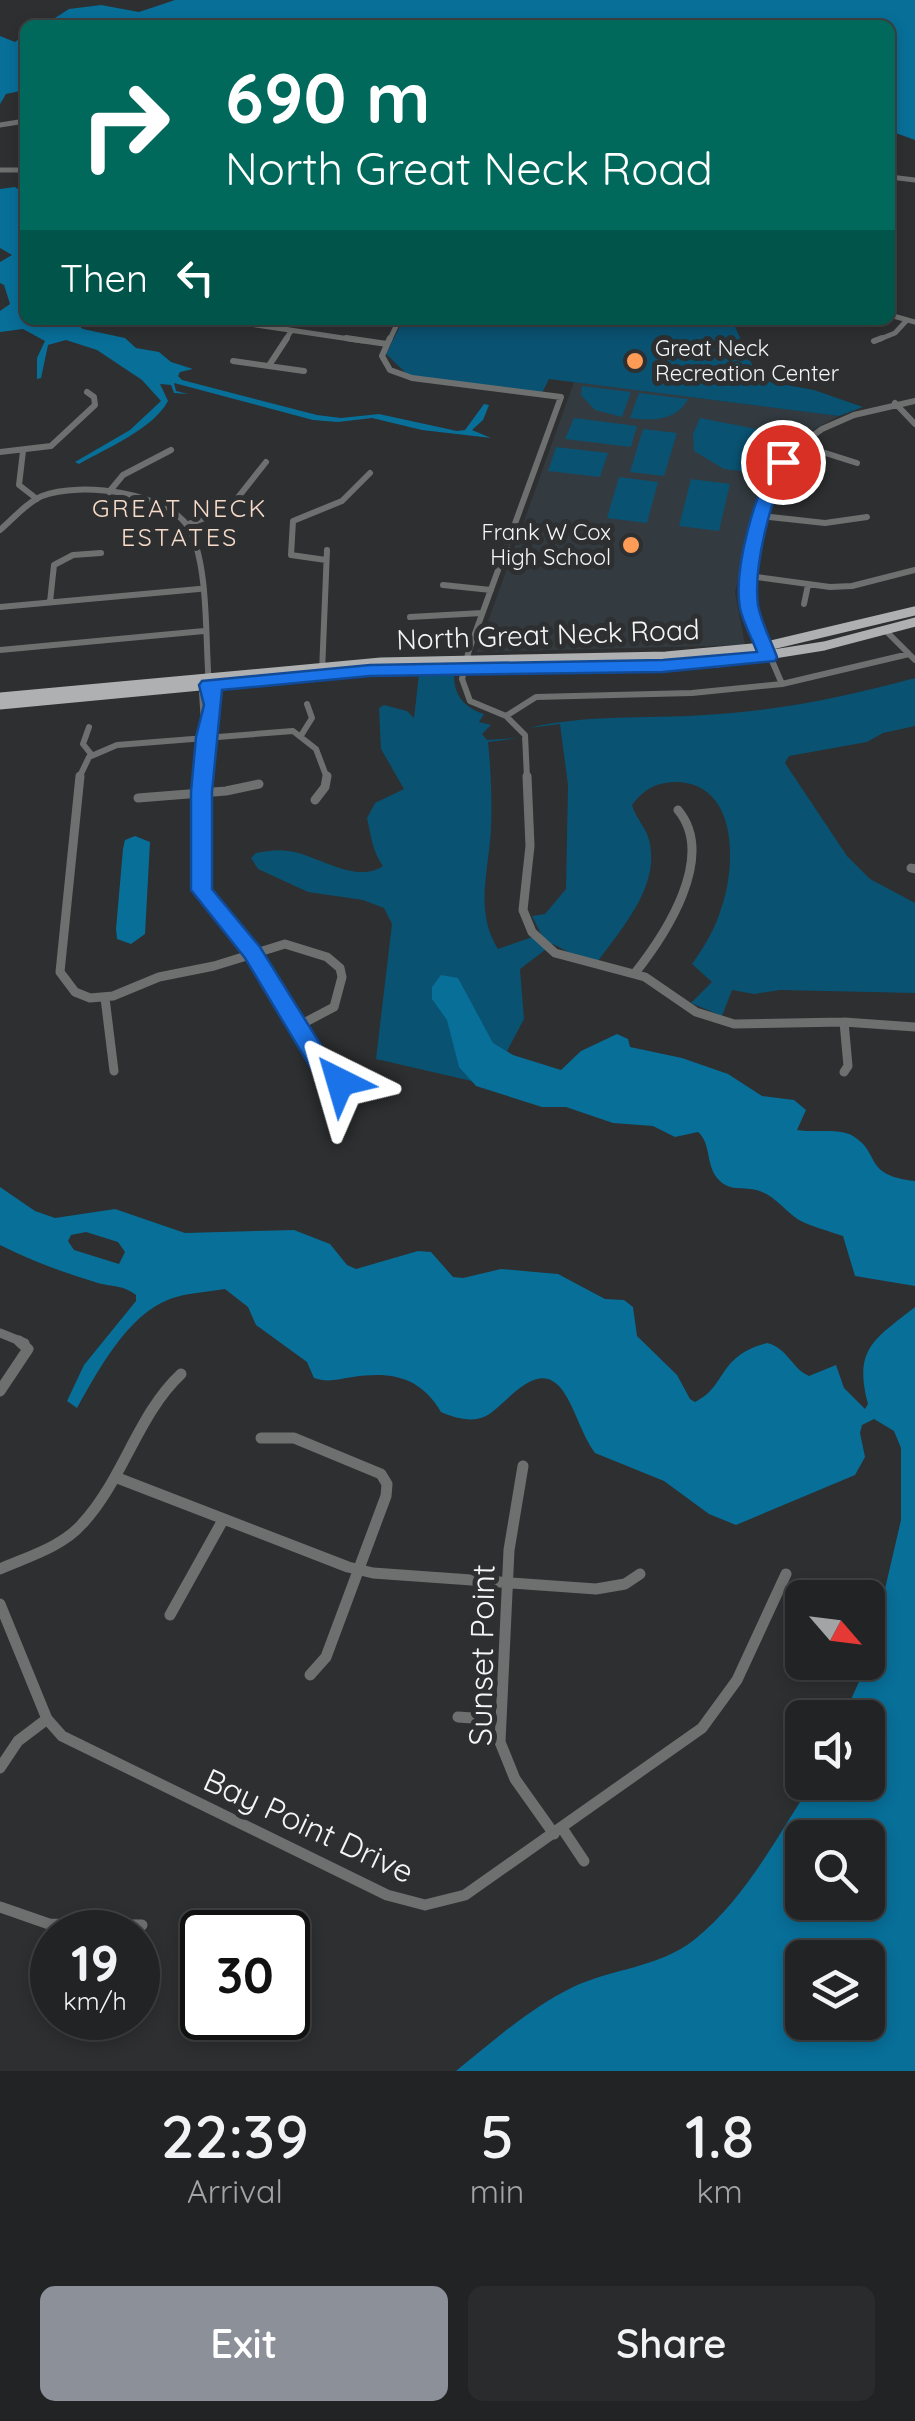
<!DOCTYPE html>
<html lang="en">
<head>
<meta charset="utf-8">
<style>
	:root { --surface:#222324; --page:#2a2b2c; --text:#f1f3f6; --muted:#a2a4a6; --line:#3f4041; --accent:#8c9099 }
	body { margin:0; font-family:Quicksand,sans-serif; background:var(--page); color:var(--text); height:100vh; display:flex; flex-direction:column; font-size:38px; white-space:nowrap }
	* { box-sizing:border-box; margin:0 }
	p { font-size:32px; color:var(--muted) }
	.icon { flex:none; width:55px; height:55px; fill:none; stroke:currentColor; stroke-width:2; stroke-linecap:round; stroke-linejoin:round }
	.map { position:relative; height:2071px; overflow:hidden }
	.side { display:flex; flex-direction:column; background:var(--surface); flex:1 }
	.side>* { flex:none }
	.guide { position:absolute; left:20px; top:20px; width:875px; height:305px; border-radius:15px; box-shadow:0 5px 15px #0003,0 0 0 2px var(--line); background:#00695c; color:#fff; overflow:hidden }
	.needle { width:65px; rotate:118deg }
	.controls { position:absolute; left:785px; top:1580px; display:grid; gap:20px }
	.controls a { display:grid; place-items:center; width:100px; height:100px; border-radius:15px; background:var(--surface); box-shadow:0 5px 15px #0003,0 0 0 2px var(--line); font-size:50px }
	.speed { position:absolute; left:30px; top:1910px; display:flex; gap:20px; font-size:50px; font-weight:700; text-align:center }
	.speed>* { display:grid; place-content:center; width:130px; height:130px; border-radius:50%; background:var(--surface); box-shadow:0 5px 15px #0003,0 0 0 2px var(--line); line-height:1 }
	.speed small { font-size:25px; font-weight:400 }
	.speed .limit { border:5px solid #111; border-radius:15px; background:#fff; color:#111 }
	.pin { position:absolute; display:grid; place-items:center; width:85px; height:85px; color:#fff; margin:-42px; border:5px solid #fff; border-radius:50%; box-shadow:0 2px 10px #0007 }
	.me { position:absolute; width:110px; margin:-55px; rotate:320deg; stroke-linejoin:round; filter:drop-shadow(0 0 8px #0008) }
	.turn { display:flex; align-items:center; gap:35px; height:210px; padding:0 40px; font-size:45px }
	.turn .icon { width:130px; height:130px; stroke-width:2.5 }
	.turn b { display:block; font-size:70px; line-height:85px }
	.then { display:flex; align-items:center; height:95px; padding:0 40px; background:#0003; gap:20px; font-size:38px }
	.eta { display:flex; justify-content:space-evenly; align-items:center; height:170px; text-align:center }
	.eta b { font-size:60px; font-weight:600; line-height:70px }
	.button { display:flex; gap:20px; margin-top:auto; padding:20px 40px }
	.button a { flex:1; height:115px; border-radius:15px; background:var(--accent); color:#fff; font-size:40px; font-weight:600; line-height:115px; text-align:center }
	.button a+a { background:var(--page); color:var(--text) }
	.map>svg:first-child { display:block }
</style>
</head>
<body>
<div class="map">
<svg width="915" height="2071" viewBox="0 0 915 2071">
	<rect width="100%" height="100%" fill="#2d2f30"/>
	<path fill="#333b40" d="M574 382 839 416 816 428 785 451 767 473 735 592 745 645 477 652Z"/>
	<path fill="#0a5272" d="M403 320H732L759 380 814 390 863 407 839 416 549 379 542 393 409 376 386 354Z
		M582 386 631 392 622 417 595 410 581 395Z
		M639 393 688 399C677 421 652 421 630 418Z
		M574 418 637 426 631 447 565 439Z
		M700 418 771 432 773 435 749 472 724 469 694 451 693 434Z
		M643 429 677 433 664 476 630 472Z
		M556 447 608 453 600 477 548 471Z
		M619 477 658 482 647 523 607 518Z
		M691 479 730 484 719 531 679 526Z
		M419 674H454C454 695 463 707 484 714L479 722 491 725 482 734 487 740 519 738 488 742C491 771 492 800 491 828 489 871 474 911 498 949L541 934 532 916 545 914 566 889 568 785 560 724 529 728C587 714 645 719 704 715 776 711 846 697 915 678V726L883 733 867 742 789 756 785 763 847 856 870 879 915 903V993L780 990 754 994 732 990 722 1016 691 1003 712 982 692 964C704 947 715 929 721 909 736 867 739 785 678 782 657 782 645 788 632 805 636 819 646 827 649 840 661 885 622 928 598 961L580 958 553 944 520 969 524 1019 489 1085 376 1059 392 924 384 908 363 900 308 892 258 869 251 858 256 853C266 851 278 849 288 851 317 854 355 885 383 866 372 851 371 835 367 818L375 803 404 789 381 749 379 708 384 705 407 711 414 718Z"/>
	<path fill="#086f99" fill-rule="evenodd" d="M175 0H915V140L890 131V25H44L69 9 101 5 139 12Z
		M25 29V90L6 94 0 104V36L15 42 23 36 19 32Z
		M15 187 24 193 25 199V320H71L83 329 125 338 136 348 159 352 171 362 193 369 180 372 178 376 182 380 317 415 341 418 379 414 457 431 465 430 484 404 489 405 483 420 472 430 491 438 422 430 372 418 338 422 313 420 174 383 176 391 188 394 174 393 171 385 160 384 168 401C153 429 107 448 79 464L75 462 130 430 161 401 142 380 97 350 66 340 48 345 41 378 37 379V358L45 341 23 329 0 332V311L10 304 4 285 0 283V262L12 255 0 248V189Z
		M135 836 150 842 145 934 131 944 117 939 116 929 123 849 125 840Z
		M441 975 458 978 493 1043 513 1055 561 1070 581 1051 617 1034 628 1039 630 1047 682 1058 728 1074 762 1096 794 1100 806 1110 797 1130C814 1133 839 1128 853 1136 882 1154 862 1175 915 1181V1286L855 1276 843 1236C829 1231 812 1227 799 1220 786 1212 777 1198 762 1192 747 1185 731 1193 719 1180 705 1166 712 1144 698 1132L675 1137 653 1126 613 1123 566 1107H542L476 1086 459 1067 447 1020 432 999V987Z
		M0 1187 35 1211 55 1218 115 1209 185 1233 294 1230 330 1244 347 1265 356 1269 418 1251 431 1252 453 1277 463 1278 501 1269 558 1274 605 1299 624 1300 633 1307 637 1336 677 1375 690 1399 695 1402C728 1386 716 1357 767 1343 788 1348 791 1368 809 1376L836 1365 844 1388 865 1409 868 1404C853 1348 875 1339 915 1307V2071H456C493 2041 530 2008 573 1987 611 1969 660 1967 694 1940 745 1899 777 1837 812 1783L868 1782V1718L843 1717 868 1662 901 1520V1448L894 1431 874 1419 862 1425 860 1433 865 1457 855 1475 736 1525 709 1514 664 1481 595 1453C581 1434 576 1410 563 1391 537 1355 506 1406 486 1416 473 1423 454 1418 441 1412 421 1378 393 1371 353 1377 338 1379 328 1383 314 1378L307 1362 256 1325 248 1307 225 1289C207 1292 186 1293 170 1299 127 1315 98 1371 77 1408L67 1401 84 1365 136 1301V1295C123 1285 113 1287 98 1283 65 1273 31 1261 0 1245ZM86 1232 118 1242 125 1252 119 1264 74 1250 68 1241 71 1235ZM802 1838H868V1902H802ZM802 1958H868V2022H802Z"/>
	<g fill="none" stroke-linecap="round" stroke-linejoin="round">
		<path stroke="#6e7070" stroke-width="5" d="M0 125 25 121
			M0 170H24
			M890 177 915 180
			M890 315 915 322
			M223 320 363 341
			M285 341 291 331
			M389 341 399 320
			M875 341 895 333 907 320"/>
		<path stroke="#6e7070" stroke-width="6" d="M346 338 387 344
			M390 338 382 356 390 370 412 378 561 397 469 650 462 679 470 701 506 716 525 735 527 778
			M874 341 882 338
			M233 361 304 371
			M270 364 287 338
			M895 403 915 424
			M800 445 857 463
			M23 451 19 485 37 499
			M0 452 51 446 95 405 94 397 87 392
			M109 492 123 475 171 450
			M761 516 825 523 867 517
			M188 524 228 510 266 462
			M0 530C13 519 26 503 42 496 79 481 173 492 191 532 209 572 205 640 209 685L213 690 203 778
			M326 560 291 555 293 521 342 501 370 473
			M749 576 830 587 852 586 915 570
			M443 585 491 590
			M50 602 54 565 73 555 101 553
			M804 604 808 585
			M0 607 199 589
			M410 617 482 613
			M885 630 915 660
			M0 650 204 631
			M322 672 327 550
			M782 684 749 607V576L773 477 800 445 822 429 854 415 915 401
			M506 716 536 697 692 693 782 684 909 654
			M89 727 83 744 91 754
			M302 734 312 718 307 704
			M205 737 202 693 209 685
			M79 778 89 757 117 745 293 731 316 749 327 778"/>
		<path stroke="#6e7070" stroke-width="9" d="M80 776 60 972 75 992 90 998 113 996 159 977 214 966 285 944 327 957 340 968 342 977 334 1007 298 1026
			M203 776 201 890 253 953 323 1069 341 1083
			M527 776 530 846 523 910 532 932 555 953 645 977 696 1012 734 1024 844 1022 915 1027
			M138 798 226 791 259 784
			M315 800 325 787 327 776
			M911 868 915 869
			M635 973C665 935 717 857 678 810
			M105 998 114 1071
			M844 1022 848 1066 844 1072
			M0 1333 25 1343"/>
		<path stroke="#6e7070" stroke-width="11" d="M0 1391 28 1349 19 1341
			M261 1438H294L381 1474 387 1484 386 1496 326 1657 310 1675
			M523 1466 509 1550 500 1742 515 1779 554 1834
			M115 1477 348 1567 373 1573 596 1589 625 1584 640 1574
			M0 1569C27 1557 62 1547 82 1524 123 1480 138 1414 181 1374
			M0 1604 47 1719 62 1736 387 1895 425 1905 465 1895 702 1728 737 1680 786 1574
			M170 1615 223 1520
			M458 1717 501 1720
			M0 1768 18 1741 47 1719
			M562 1828 584 1861
			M0 1907 49 1924 142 1925"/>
		<path stroke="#aeb0b2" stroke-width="9" d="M0 697 381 662 666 656 763 647 915 611
			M0 705 370 670 717 663 824 646 915 622"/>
	</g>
	<path fill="#1a73e8" stroke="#114b97" stroke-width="2.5" d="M777 458 791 462C771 493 753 568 758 605 761 622 771 641 777 657L775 661 663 672 370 676 222 690 212 792V889L260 947 332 1063 352 1082 349 1089H332L315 1075 245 958 191 890V792L196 737 204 705 199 685 202 681 370 665 663 660 757 652C752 638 743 623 740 608 733 570 755 490 777 458Z"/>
	<g fill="#fe9c57" stroke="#2d2f30" stroke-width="4">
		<circle cx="635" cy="361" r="10"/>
		<circle cx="631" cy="545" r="10"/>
	</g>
	<g text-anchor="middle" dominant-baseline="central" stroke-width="10" stroke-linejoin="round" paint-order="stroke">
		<g font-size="22" fill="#f3f5f6" stroke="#2d2f30" text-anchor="start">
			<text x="655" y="348">Great Neck<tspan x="655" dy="25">Recreation Center</tspan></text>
			<text x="611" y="532" text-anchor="end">Frank W Cox<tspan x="611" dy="25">High School</tspan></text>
		</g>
		<g font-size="25" letter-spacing="2.5" fill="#f7dbc9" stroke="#2d2f30">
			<text x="180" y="507">GREAT NECK<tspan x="180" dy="29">ESTATES</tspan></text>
		</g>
		<g font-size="28" fill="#f3f5f6" stroke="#2d2f30">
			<text transform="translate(548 634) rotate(-2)">North Great Neck Road</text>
		</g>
		<g font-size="32" fill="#f3f5f6" stroke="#2d2f30">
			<text transform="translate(481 1655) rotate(-89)">Sunset Point</text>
			<text transform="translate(309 1825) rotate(25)">Bay Point Drive</text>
		</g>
	</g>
</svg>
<div class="controls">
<a><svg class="needle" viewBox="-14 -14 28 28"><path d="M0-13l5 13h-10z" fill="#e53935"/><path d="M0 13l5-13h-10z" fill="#a2a4a6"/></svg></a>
<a><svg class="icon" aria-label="sound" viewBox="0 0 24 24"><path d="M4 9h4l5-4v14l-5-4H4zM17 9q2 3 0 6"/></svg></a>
<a><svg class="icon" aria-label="search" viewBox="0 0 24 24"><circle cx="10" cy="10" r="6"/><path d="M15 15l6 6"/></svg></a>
<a><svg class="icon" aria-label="layers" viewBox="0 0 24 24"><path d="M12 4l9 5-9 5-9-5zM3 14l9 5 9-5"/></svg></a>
</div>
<div class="speed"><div>19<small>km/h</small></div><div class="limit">30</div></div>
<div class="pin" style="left:783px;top:462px;background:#d93025"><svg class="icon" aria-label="arrive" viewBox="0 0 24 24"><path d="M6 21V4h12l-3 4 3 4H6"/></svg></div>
<svg class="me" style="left:340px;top:1082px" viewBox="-20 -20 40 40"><path d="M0-17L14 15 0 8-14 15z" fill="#1a73e8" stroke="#fff" stroke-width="4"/></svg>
<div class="guide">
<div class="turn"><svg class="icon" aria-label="right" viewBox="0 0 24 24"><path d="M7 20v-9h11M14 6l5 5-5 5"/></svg><div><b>690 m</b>North Great Neck Road</div></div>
<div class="then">Then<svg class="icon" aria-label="left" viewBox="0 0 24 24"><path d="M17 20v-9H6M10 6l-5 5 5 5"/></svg></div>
</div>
</div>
<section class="side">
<div class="eta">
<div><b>22:39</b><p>Arrival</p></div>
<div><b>5</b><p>min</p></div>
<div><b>1.8</b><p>km</p></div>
</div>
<div class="button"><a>Exit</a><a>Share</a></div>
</section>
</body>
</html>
